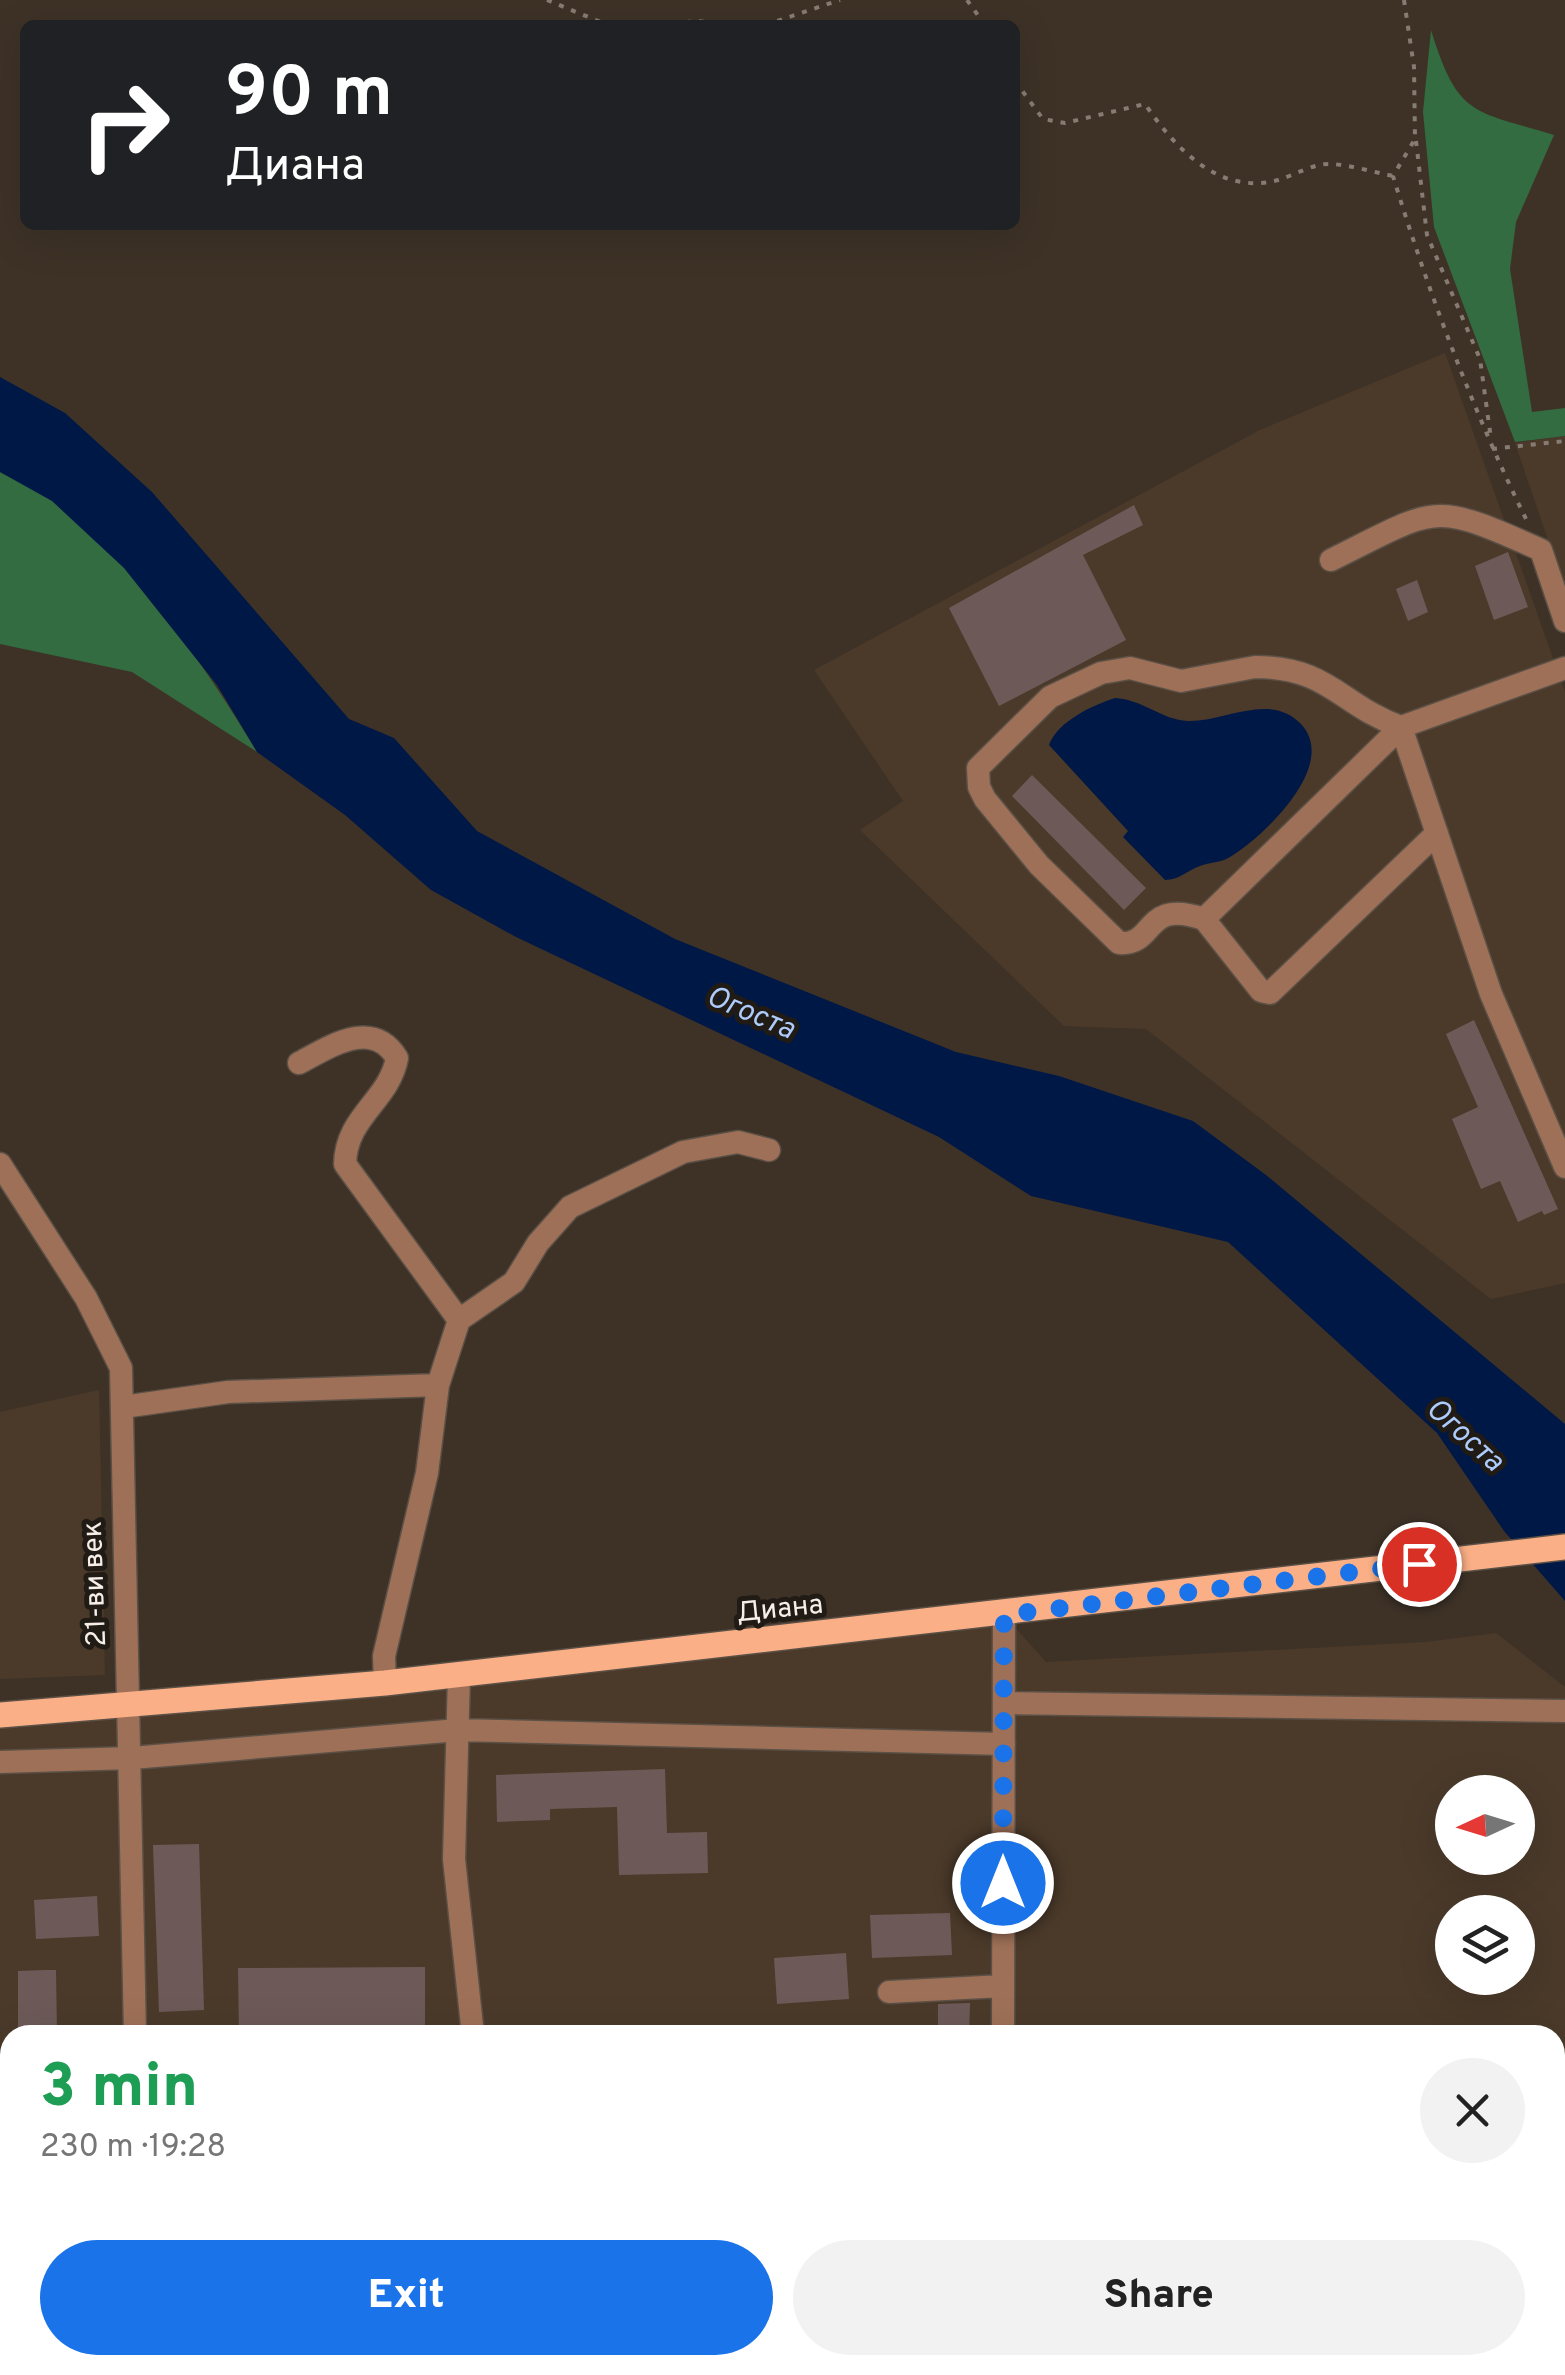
<!DOCTYPE html>
<html lang="en">
<head>
<meta charset="utf-8">
<style>
	:root { --surface:#fff; --page:#f2f2f2; --text:#222; --muted:#767676; --accent:#1a73e8 }
	body { margin:0; font-family:Overpass,sans-serif; background:var(--page); color:var(--text); height:100vh; display:flex; flex-direction:column; font-size:38px; white-space:nowrap }
	* { box-sizing:border-box; margin:0 }
	p { font-size:32px; color:var(--muted) }
	.icon { flex:none; width:55px; height:55px; fill:none; stroke:currentColor; stroke-width:2; stroke-linecap:round; stroke-linejoin:round }
	.map { position:relative; flex:1; overflow:hidden }
	.panel { position:absolute; left:0px; top:2025px; width:1565px; height:350px; display:flex; flex-direction:column; background:var(--surface); border-radius:30px 30px 0 0; box-shadow:0 10px 40px #0002 }
	.panel>* { flex:none }
	.hud { position:absolute; left:20px; top:20px; width:1000px; height:210px; border-radius:15px; box-shadow:0 10px 40px #0002; background:#202124; color:#fff; overflow:hidden }
	.needle { width:65px; rotate:266deg }
	.tools { position:absolute; left:1435px; top:1775px; display:grid; gap:20px }
	.tools a { display:grid; place-items:center; width:100px; height:100px; border-radius:50%; background:var(--surface); box-shadow:0 10px 40px #0002; font-size:50px }
	.pin { position:absolute; display:grid; place-items:center; width:85px; height:85px; color:#fff; margin:-42px; border:5px solid #fff; border-radius:50%; box-shadow:0 2px 10px #0007 }
	.me { position:absolute; width:110px; margin:-55px; rotate:0deg; stroke-linejoin:round; filter:drop-shadow(0 0 8px #0008) }
	.turn { display:flex; align-items:center; gap:35px; height:210px; padding:0 40px; font-size:45px }
	.turn .icon { width:130px; height:130px; stroke-width:2.5 }
	.turn b { display:block; font-size:70px; line-height:85px }
	.round { display:grid; place-items:center; flex:none; width:105px; height:105px; border-radius:52px; background:var(--page) }
	.headline { display:flex; align-items:center; justify-content:space-between; height:170px; padding:0 40px }
	h1 { font-size:60px; font-weight:800; line-height:75px; color:#1e9e55 }
	.cta { display:flex; gap:20px; margin-top:auto; padding:20px 40px }
	.cta a { flex:1; height:115px; border-radius:60px; background:var(--accent); color:#fff; font-size:40px; font-weight:800; line-height:115px; text-align:center }
	.cta a+a { background:var(--page); color:var(--text) }
	.map>svg:first-child { display:block }
</style>
</head>
<body>
<div class="map">
<svg width="1565" height="2375" viewBox="0 0 1565 2375">
	<rect width="100%" height="100%" fill="#3e3227"/>
	<path fill="#4b3a2a" fill-rule="evenodd" d="M1445 353 1565 692V1283L1491 1299 1146 1029 1064 1026 860 830 903 801 814 670 1260 430Z
		M1565 436V590L1515 443Z
		M99 1390 105 1675 0 1679V1412Z
		M1004 1615 1046 1662 1426 1642 1496 1633 1565 1687V2375H0V1715ZM1452 1792H1518V1858H1452ZM1452 1912H1518V1978H1452ZM10 2035H1555V2365H10Z"/>
	<path fill="#336c41" d="M1431 30C1458 117 1472 110 1554 135L1516 222 1510 269 1532 412 1565 408V436L1515 442 1434 227 1423 112Z
		M0 472C17 481 38 490 54 502 137 567 203 662 257 752L132 672 0 644Z"/>
	<path fill="#001846" d="M0 377 65 413 152 492 349 719 394 738 477 831 675 939 956 1052 1059 1076 1193 1121 1266 1175 1565 1424V1601L1504 1531 1437 1433 1228 1242 1031 1196 939 1137 516 937 431 890 345 815 257 752 217 685 124 568 52 501 0 472Z
		M1115 698C1142 699 1162 720 1188 721 1224 722 1269 692 1300 723 1341 764 1263 837 1230 857 1220 863 1210 862 1200 866 1188 870 1179 880 1165 880L1123 837 1128 831 1049 745C1058 721 1093 705 1115 698Z"/>
	<path fill="#6d5a58" d="M1134 505 1143 525 1083 555 1126 640 999 706 949 608Z
		M1508 552 1528 607 1494 620 1475 566Z
		M1417 580 1428 612 1408 621 1396 589Z
		M1032 775 1146 888 1124 910 1012 796Z
		M1474 1020 1558 1209 1544 1215 1542 1211 1518 1222 1500 1181 1481 1189 1452 1119 1478 1107 1446 1034Z
		M665 1769 667 1833 707 1832 708 1873 619 1875 617 1807 550 1809V1820L497 1822 496 1775Z
		M199 1844 204 2010 159 2012 153 1845Z
		M97 1896 99 1936 36 1939 34 1900Z
		M950 1913 952 1955 872 1958 870 1915Z
		M846 1953 849 1999 777 2004 774 1958Z
		M425 1967V2035H239L238 1968Z
		M45 1970H56L57 2035H18V1971Z
		M970 2003 969 2035H938V2004Z"/>
	<g fill="none" stroke-linecap="round" stroke-linejoin="round">
		<g stroke="#5b5046" stroke-width="25">
			<path id="minor" d="M1331 560C1438 507 1430 500 1541 550L1565 621
				M1255 667C1329 667 1340 705 1401 727L1204 919C1142 898 1157 946 1119 943L1039 865 985 799 979 787 978 768 1050 697 1101 673 1130 668 1181 681Z
				M1565 668 1401 727 1491 994 1565 1167
				M1204 919 1261 991 1270 993 1437 833
				M299 1063C331 1046 372 1018 397 1058 389 1101 346 1116 345 1164L459 1320
				M0 1164 86 1298 121 1368 135 2035
				M123 1407 228 1392 438 1385
				M459 1675 454 1859 473 2035
				M385 1683 384 1656 427 1473 438 1385 459 1320 514 1282 538 1243 570 1207 683 1152 738 1142 769 1150
				M1004 1703 1565 1711
				M0 1762 132 1758 458 1730 1004 1744
				M889 1992 1003 1986
				M1003 2035 1004 1615
				M139 2365V2375
				M1001 2375V2365"/>
		</g>
		<g stroke="#5b5046" stroke-width="28">
			<path id="major" d="M0 1715 385 1683 1565 1547"/>
		</g>
		<path stroke="#877c73" stroke-width="4" stroke-dasharray="5 8" stroke-linecap="butt" d="M547 0 603 23 620 25
			M967 0 985 25
			M1404 0 1414 67 1415 139 1393 176C1428 291 1473 411 1526 519
			M660 25 696 21 734 25
			M765 25 840 0
			M1015 81 1043 119 1065 123 1145 104C1175 148 1219 196 1278 180 1295 175 1314 163 1331 164 1351 165 1373 172 1393 176
			M1416 141 1427 235 1480 359 1491 439
			M1492 449 1565 441"/>
		<use href="#minor" stroke="#9e7057" stroke-width="22"/>
		<use href="#major" stroke="#faaf86" stroke-width="25"/>
	</g>
	<g fill="none" stroke-linecap="round" stroke-linejoin="round">
		<path stroke="#1a73e8" stroke-width="18" stroke-dasharray="0 32.4" d="M1003 1883 1004 1615 1419 1564"/>
	</g>
	<g text-anchor="middle" dominant-baseline="central" stroke-width="10" stroke-linejoin="round" paint-order="stroke">
		<g font-size="28" fill="#f6eee7" stroke="#211b16">
			<text transform="translate(96 1584) rotate(-92)">21-ви век</text>
			<text transform="translate(780 1610) rotate(-6)">Диана</text>
		</g>
		<g font-size="30" font-style="italic" fill="#adcbfb" stroke="#211b16">
			<text transform="translate(750 1014) rotate(23)">Огоста</text>
			<text transform="translate(1464 1436) rotate(42)">Огоста</text>
		</g>
	</g>
</svg>
<div class="tools">
<a><svg class="needle" viewBox="-14 -14 28 28"><path d="M0-13l5 13h-10z" fill="#e53935"/><path d="M0 13l5-13h-10z" fill="#767676"/></svg></a>
<a><svg class="icon" aria-label="layers" viewBox="0 0 24 24"><path d="M12 4l9 5-9 5-9-5zM3 14l9 5 9-5"/></svg></a>
</div>
<div class="pin" style="left:1419px;top:1564px;background:#d93025"><svg class="icon" aria-label="arrive" viewBox="0 0 24 24"><path d="M6 21V4h12l-3 4 3 4H6"/></svg></div>
<svg class="me" style="left:1003px;top:1883px" viewBox="-20 -20 40 40"><circle r="17" fill="#1a73e8" stroke="#fff" stroke-width="3"/><path d="M0-11L8 9 0 5-8 9z" fill="#fff"/></svg>
<div class="hud">
<div class="turn"><svg class="icon" aria-label="right" viewBox="0 0 24 24"><path d="M7 20v-9h11M14 6l5 5-5 5"/></svg><div><b>90 m</b>Диана</div></div>
</div>
<section class="panel">
<div class="headline"><div><h1>3 min</h1><p>230 m · 19:28</p></div><a class="round"><svg class="icon" aria-label="close" viewBox="0 0 24 24"><path d="M6 6l12 12M18 6L6 18"/></svg></a></div>
<div class="cta"><a>Exit</a><a>Share</a></div>
</section>
</div>
</body>
</html>
